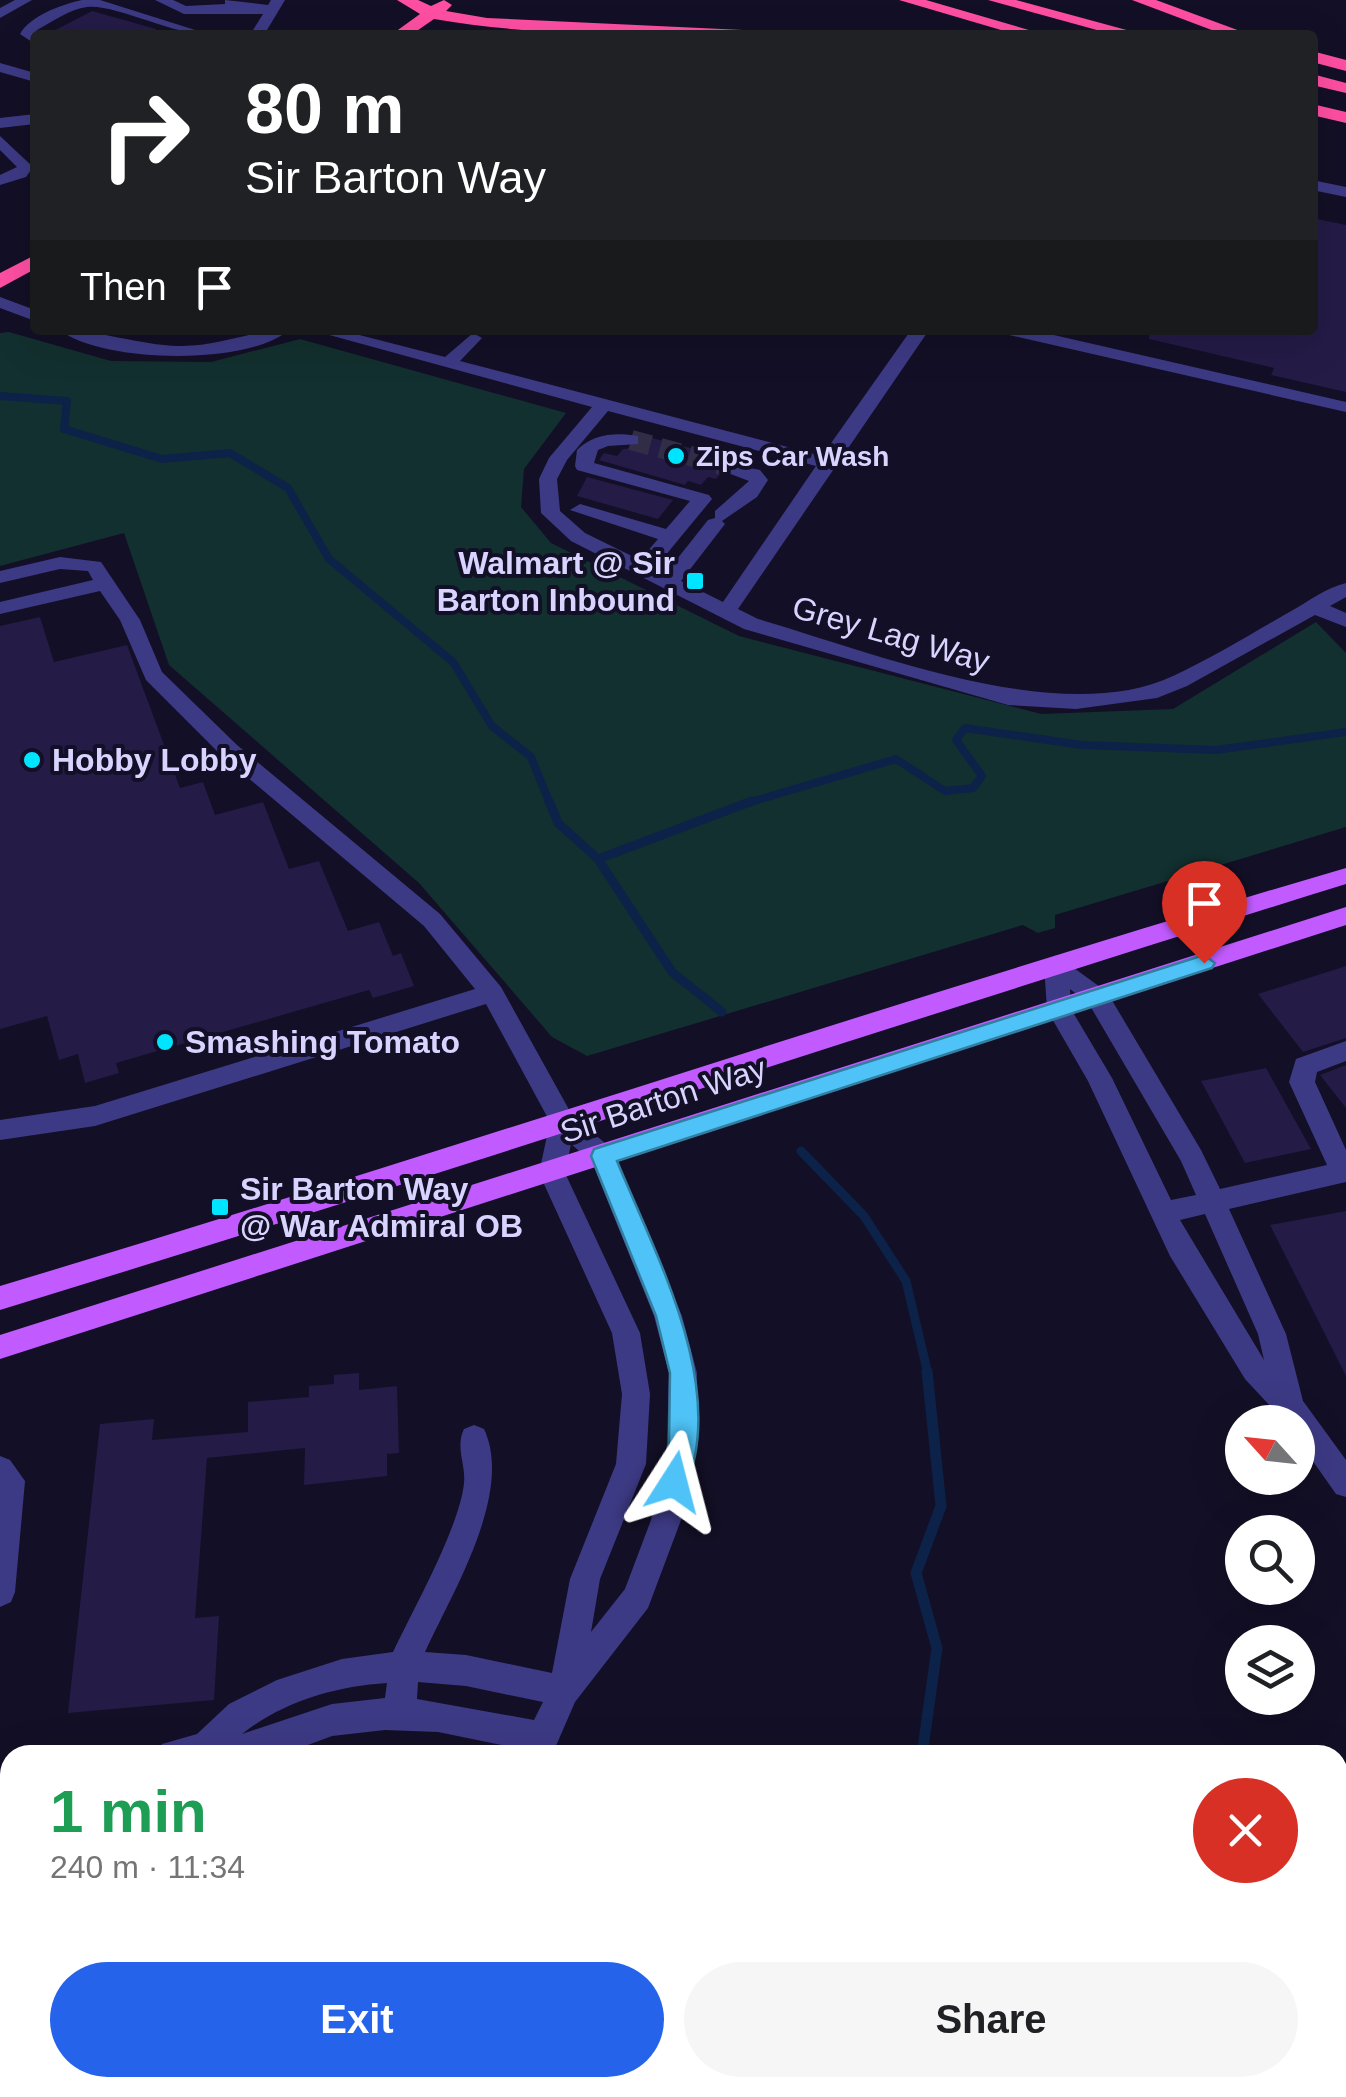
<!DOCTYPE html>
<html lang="en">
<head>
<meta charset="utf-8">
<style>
	:root { --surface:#fff; --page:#f6f6f6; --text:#202124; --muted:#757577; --accent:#2563eb }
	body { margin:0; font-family:Helvetica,sans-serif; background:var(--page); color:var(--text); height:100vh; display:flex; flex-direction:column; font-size:38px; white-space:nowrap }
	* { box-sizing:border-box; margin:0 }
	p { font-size:32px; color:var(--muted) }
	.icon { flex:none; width:55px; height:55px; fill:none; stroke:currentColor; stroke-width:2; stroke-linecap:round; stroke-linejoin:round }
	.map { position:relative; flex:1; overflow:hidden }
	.side { position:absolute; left:0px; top:1745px; width:1348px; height:352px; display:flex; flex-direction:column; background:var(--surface); border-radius:30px 30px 0 0; box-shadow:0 10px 40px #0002 }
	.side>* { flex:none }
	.hud { position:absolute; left:30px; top:30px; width:1288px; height:305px; border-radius:10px; box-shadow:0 10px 40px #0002; background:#202124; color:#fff; overflow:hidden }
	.needle { width:65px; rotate:297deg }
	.controls { position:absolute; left:1225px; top:1405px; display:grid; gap:20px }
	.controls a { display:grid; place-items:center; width:90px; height:90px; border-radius:50%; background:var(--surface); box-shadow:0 10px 40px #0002; font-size:50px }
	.pin { position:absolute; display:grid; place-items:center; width:85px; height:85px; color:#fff; margin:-102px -42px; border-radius:50% 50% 50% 0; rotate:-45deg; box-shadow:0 0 10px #0007 }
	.pin .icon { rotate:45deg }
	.me { position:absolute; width:110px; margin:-55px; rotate:9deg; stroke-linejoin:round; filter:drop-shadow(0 0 8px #0008) }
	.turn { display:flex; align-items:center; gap:35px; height:210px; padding:0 50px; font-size:45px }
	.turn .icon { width:130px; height:130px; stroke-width:2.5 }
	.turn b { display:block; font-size:70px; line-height:85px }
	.then { display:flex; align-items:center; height:95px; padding:0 50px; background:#0003; gap:20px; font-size:38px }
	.round { display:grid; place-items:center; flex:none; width:105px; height:105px; border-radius:52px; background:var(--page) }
	.head { display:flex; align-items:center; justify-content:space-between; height:170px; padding:0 50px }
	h1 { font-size:60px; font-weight:600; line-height:75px; color:#1e9e55 }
	.action { display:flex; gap:20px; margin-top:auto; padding:20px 50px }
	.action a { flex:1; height:115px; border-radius:60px; background:var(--accent); color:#fff; font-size:40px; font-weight:600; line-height:115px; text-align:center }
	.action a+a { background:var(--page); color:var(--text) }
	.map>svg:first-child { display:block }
</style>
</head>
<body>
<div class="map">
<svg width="1346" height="2097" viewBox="0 0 1346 2097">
	<rect width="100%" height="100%" fill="#130f26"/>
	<path fill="#12302f" d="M9 332 111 361 211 362 300 339 566 413 524 469 521 507 551 543 739 636 1041 714 1173 709 1316 622 1346 653V827L1055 915V928L1038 933 1023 925 587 1056 552 1037 419 883 169 665 124 533 0 566V333Z"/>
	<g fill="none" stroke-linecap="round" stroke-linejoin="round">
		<path stroke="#0c2248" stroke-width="8" d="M0 396 67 401 64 429 162 459 230 453 288 488 329 559 453 662 492 726 531 757 550 804
			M744 804 896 759 945 791 973 788 982 776 956 740 965 728 1082 745 1216 750 1346 732"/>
		<path stroke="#0c2248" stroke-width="9" d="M549 801 558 823 598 859 752 801
			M598 859 672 972 722 1012
			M801 1151 864 1216 906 1281 928 1374"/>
		<path stroke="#0c2248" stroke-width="11" d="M922 1755 937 1648 916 1573 941 1506 927 1371
			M854 2097 857 2088"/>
	</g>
	<path fill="#241b47" d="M92 11 156 29 155 35H46Z
		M1312 218 1346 225V392L1271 375 1274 368 1149 339 1150 330H1312Z
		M641 435 732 459H718L716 470 720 474 716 479 708 477 701 485 688 481 685 485 599 460 604 453 617 456 623 449 641 447Z
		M587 477 673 500 658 519 577 496Z
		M40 617 54 662 127 645 180 788 203 782 215 815 263 802 289 869 319 861 348 931 379 922 393 956 401 953 414 986 373 998 369 990 116 1063 119 1073 85 1083 78 1054 59 1060 47 1016 0 1029V626Z
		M1346 966V1038L1303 1052 1258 994Z
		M1346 1065V1108L1320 1075Z
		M1266 1068 1311 1149 1245 1163 1201 1081Z
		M1346 1211V1376L1270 1225Z
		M359 1373V1390L397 1386 399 1453 387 1454V1476L304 1485 305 1448 207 1458 195 1618 219 1616 214 1700 68 1713 100 1424 154 1419 152 1440 248 1432V1402L309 1397V1386L334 1384V1375Z"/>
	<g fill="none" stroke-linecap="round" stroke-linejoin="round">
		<path stroke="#312d47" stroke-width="20" stroke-dasharray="20 10" stroke-linecap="butt" d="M631 440 727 466"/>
		<path fill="#3d3a85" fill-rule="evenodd" d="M15 0H32L0 18V8Z
			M82 0H100L211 35C172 35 116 4 87 7 70 9 52 22 37 30L35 44 20 34C31 15 61 5 82 0Z
			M155 0H173L186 6 225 4V0L268 5 271 0H285L264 35H250L263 14H184Z
			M0 63 35 73V82L0 72Z
			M35 114V124L0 128V118Z
			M0 136 33 167 26 177 0 185V175L17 167 0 150Z
			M1312 180 1346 187V197L1312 190Z
			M0 297 35 310V321L0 308Z
			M60 330C100 330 138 345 179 346 218 347 251 330 289 330 248 366 101 363 60 330Z
			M168 330H197L188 335Z
			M311 330H340L445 357 473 333 482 338 460 361 822 456 911 330H929L738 609 758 619C873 652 1060 729 1173 676 1214 657 1254 632 1293 610 1309 601 1326 588 1346 583V597L1330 606 1346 613V627L1315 615 1187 686 1157 698 1076 709 1008 705 744 629 571 541 541 513 539 479 549 458 592 407ZM608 411 816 466 723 602 681 581 725 524 722 521 757 497 768 480 760 470 720 462V470L749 481 715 511V518L708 520 666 573 655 568 712 499 709 495 594 463 598 450 608 446 638 444V436C615 432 593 434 577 450L575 466 577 470 690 501 666 529 580 504 570 510 658 539 640 560 585 533 560 511 557 479 567 460Z
			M1000 330H1032L1346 402V412L1009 335Z
			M60 557 101 562 140 620 162 672 237 745 440 914 501 987 572 1115 612 1149 682 1316 697 1373V1444L681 1520 648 1608 575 1702 552 1755H519L521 1749 438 1732 385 1730 332 1736 281 1755H157L162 1744 197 1734 229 1704 277 1680 342 1659 393 1652C413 1610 460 1526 464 1483 466 1465 455 1447 464 1429L474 1425 484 1429C514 1493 452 1593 425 1652L466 1655 552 1673 570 1579 616 1464 622 1394 612 1333 539 1173 550 1122 486 1004 95 1126 0 1140V1120L95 1106 475 989 424 926 221 755 146 680 120 620 100 591 0 614V602L93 580 88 571 60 569 0 583V571ZM571 1144 592 1162 654 1316 669 1373 667 1444 651 1520 625 1589 591 1632 600 1579 646 1464 650 1394 640 1333 565 1173ZM418 1682 466 1686 543 1702 534 1720 417 1699ZM387 1683 385 1698 332 1704 242 1734C282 1702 336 1686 387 1683Z
			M1056 955 1107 992 1201 1150 1220 1189 1327 1165 1289 1082 1296 1059 1346 1041V1061L1317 1072 1315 1082 1346 1150V1182L1229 1209 1286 1334 1303 1401 1346 1460V1497L1336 1494 1298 1440V1422H1285L1245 1379 1170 1256 1088 1081 1047 1010 1044 964ZM1070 989 1089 1004 1181 1161 1196 1195 1171 1200 1112 1078 1071 1009ZM1205 1214 1258 1334 1264 1360 1180 1220Z
			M0 1456 10 1460 25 1481 15 1592 11 1602 0 1607Z
			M10 1771V1803L0 1804V1772Z
			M10 2039V2075L0 2077V2041Z
			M313 2088H349L348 2097H312Z
			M465 2088H501V2097H465Z"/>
		<path fill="#c25bff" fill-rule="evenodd" d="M1346 868V884C896 1024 450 1172 0 1310V1286C450 1151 895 1000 1346 868Z
			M1346 907V925L0 1359V1335Z"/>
		<path fill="#ff4fa3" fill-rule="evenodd" d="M397 0H418L431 6 444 0 452 5 446 11 487 18 743 30 752 35C646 35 539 37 434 19L411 35H391L420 14Z
			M899 0H926L1046 35H1018Z
			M988 0H1016L1145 35H1115Z
			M1132 0H1156L1251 35H1225Z
			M1312 51 1346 60V71L1312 62Z
			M1312 74 1346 83V93L1312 85Z
			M1312 104 1346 112V123L1312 115Z
			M35 255V269L0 288V273Z"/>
	</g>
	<path fill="#4fc3f7" stroke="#337fa1" stroke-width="2.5" d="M1204 955 1215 963 1212 968 617 1161C655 1254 730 1390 684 1490L674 1494 665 1490 661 1482 669 1444 670 1373 656 1316 591 1156 594 1149Z"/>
	<g fill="#00e5ff" stroke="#130f26" stroke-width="4">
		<circle cx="676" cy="456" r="10"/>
		<rect x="685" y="571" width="20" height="20" rx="5"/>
		<circle cx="32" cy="760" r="10"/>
		<circle cx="165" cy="1042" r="10"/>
		<rect x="210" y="1197" width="20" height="20" rx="5"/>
	</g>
	<g text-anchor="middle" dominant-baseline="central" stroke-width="8" stroke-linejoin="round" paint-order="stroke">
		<g font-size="28" font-weight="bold" fill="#d9d4ff" stroke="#130f26" text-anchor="start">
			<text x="696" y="456">Zips Car Wash</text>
		</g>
		<g font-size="32" font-weight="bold" fill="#d9d4ff" stroke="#130f26" text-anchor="start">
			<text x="675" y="563" text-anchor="end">Walmart @ Sir<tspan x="675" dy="37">Barton Inbound</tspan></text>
			<text x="52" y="760">Hobby Lobby</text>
			<text x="185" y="1042">Smashing Tomato</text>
			<text x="240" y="1189">Sir Barton Way<tspan x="240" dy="37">@ War Admiral OB</tspan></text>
		</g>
		<g font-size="32" fill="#d9d4ff" stroke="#130f26">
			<text transform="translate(891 634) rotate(16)">Grey Lag Way</text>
			<text transform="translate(663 1100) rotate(-18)">Sir Barton Way</text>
		</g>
	</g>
</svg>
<div class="controls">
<a><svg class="needle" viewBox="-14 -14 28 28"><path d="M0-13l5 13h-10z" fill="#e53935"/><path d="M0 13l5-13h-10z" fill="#757577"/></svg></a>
<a><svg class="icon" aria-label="search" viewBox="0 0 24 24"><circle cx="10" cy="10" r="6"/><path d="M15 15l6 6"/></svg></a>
<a><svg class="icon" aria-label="layers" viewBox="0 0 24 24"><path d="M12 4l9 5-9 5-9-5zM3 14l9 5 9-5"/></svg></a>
</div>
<div class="pin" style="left:1204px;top:963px;background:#d93025"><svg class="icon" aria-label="arrive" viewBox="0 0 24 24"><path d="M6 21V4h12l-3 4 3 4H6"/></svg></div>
<svg class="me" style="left:674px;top:1482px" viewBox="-20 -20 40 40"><path d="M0-17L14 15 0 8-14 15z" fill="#4fc3f7" stroke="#fff" stroke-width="4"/></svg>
<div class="hud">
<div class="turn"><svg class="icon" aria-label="right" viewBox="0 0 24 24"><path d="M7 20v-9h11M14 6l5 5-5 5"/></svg><div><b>80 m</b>Sir Barton Way</div></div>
<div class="then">Then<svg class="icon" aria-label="arrive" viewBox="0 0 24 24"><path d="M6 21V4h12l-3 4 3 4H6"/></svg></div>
</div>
<section class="side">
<div class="head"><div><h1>1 min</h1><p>240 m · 11:34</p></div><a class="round" style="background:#d93025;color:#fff"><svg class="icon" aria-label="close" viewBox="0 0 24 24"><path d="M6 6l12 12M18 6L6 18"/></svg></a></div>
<div class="action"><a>Exit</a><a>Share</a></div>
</section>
</div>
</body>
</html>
